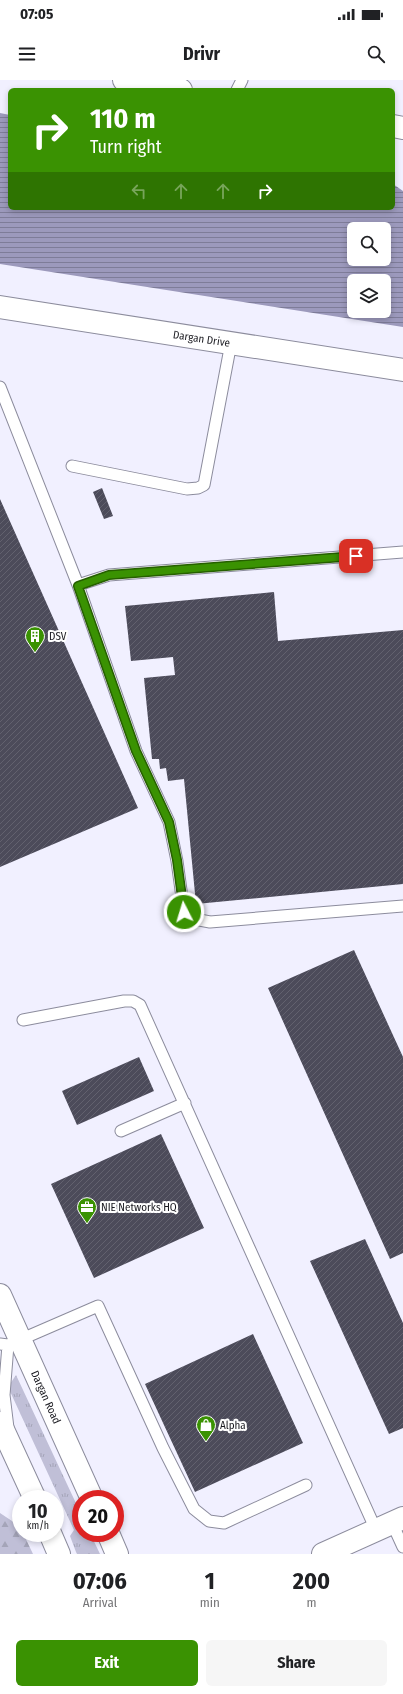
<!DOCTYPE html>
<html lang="en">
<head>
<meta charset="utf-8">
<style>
	:root { --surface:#fff; --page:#f6f6f6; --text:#202124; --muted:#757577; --accent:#3a9202 }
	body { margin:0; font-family:"Fira Sans Condensed",sans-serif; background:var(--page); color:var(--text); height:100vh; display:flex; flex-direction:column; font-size:15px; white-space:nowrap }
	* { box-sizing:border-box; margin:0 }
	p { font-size:13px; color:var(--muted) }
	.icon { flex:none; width:22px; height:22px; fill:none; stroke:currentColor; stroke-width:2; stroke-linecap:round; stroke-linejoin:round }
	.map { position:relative; height:1474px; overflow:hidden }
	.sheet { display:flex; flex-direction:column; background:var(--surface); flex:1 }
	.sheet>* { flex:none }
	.banner { position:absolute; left:8px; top:8px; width:387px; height:122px; border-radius:6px; box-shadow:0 2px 6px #0003; background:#3a9202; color:#fff; overflow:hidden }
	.fabs { position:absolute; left:347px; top:142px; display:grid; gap:8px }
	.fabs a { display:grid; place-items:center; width:44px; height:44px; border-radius:6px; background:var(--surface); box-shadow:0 2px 6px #0003; font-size:20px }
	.speed { position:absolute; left:12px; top:1410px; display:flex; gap:8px; font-size:20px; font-weight:700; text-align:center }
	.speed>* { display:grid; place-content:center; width:52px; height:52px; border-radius:50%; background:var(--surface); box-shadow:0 2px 6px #0003; line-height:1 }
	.speed small { font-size:10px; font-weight:400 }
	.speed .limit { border:6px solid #d22; background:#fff; color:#111 }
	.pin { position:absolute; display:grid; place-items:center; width:34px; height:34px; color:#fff; margin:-17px; border-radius:8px; box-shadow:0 2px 6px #0006 }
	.me { position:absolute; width:44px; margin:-22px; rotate:355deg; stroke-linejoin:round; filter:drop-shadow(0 0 3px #0008) }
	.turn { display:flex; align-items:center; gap:14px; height:84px; padding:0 16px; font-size:18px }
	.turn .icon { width:52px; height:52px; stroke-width:2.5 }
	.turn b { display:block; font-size:28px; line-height:34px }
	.lanes { display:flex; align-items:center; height:38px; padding:0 16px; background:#0003; justify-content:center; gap:20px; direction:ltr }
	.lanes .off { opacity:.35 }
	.eta { display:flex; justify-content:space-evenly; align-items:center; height:68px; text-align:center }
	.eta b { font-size:24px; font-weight:700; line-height:28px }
	.cta { display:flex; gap:8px; margin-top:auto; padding:8px 16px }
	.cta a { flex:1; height:46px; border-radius:6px; background:var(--accent); color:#fff; font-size:16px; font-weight:700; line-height:46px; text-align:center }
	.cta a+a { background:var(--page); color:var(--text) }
	.status { display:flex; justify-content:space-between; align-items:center; height:28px; padding:0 20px; background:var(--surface); direction:ltr }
	.status svg { height:11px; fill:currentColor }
	header { display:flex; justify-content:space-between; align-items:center; height:52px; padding:0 16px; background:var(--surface); font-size:18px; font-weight:700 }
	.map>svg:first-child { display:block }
</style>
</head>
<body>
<div class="status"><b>07:05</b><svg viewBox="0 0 49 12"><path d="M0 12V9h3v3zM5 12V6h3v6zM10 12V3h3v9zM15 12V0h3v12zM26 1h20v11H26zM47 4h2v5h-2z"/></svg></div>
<header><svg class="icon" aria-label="menu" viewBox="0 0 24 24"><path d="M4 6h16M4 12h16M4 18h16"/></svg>Drivr<svg class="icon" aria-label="search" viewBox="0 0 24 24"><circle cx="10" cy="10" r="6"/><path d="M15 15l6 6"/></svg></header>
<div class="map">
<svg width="403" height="1474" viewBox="0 0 403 1474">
	<defs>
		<pattern id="grass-tufts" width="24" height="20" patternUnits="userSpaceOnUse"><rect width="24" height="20" fill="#c0bfd7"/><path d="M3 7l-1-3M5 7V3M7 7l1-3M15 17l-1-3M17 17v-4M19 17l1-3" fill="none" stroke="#a4a4b8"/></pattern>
		<pattern id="forest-firs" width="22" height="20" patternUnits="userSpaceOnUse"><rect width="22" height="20" fill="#c0bfd7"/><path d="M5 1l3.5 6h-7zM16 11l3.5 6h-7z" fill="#a4a4b8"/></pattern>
		<pattern id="water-rules" width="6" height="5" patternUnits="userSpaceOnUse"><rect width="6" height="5" fill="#9c99bc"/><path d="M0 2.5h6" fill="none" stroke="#7e7c98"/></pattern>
		<pattern id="building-hatch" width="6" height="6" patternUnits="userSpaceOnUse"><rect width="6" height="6" fill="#4c4b5a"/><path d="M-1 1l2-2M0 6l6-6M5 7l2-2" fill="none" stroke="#62616e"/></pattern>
	</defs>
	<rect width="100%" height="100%" fill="#f1f0ff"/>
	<path fill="url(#grass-tufts)" d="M16 1295 81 1434V1453H90L100 1474H77L76 1472 70 1456 74 1450 8 1307Z"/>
	<path fill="url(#forest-firs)" d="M0 1433 21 1447V1453H23L33 1474H0Z"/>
	<path fill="url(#water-rules)" fill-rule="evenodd" d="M0 33 10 35V128H393V104L403 111V247L0 184ZM354 149H384V179H354ZM354 201H384V231H354Z"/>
	<path fill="url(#building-hatch)" d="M102 408 113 436 104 439 93 412Z
		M0 419 138 728 0 787Z
		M274 512 278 561 403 550V804L196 824 184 699 168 701 166 688 160 689 159 679H152L144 598 175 595 173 577 131 581 125 526Z
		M354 870 403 977V1173L390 1179 268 908Z
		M139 977 154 1011 77 1045 62 1011Z
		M161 1054 204 1148 94 1198 51 1104Z
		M365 1159 403 1243V1348L389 1354 310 1181Z
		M253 1254 303 1363 195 1412 145 1304Z"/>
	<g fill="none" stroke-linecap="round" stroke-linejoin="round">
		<g stroke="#8c8c9d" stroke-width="13">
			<path id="lane" d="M237 10 242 0
				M0 307 78 505 136 671 169 742 177 781 184 832 189 838 210 842 403 826
				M72 386 187 409 198 408 204 405 231 263
				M78 505 109 495 403 472
				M23 940 124 921H133L140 925 376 1450
				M121 1051 185 1023
				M0 1264 8 1265 98 1226 163 1368 194 1429 209 1441 224 1443 306 1405
				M8 1265 4 1315 8 1348
				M392 1443 403 1467"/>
		</g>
		<g stroke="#8c8c9d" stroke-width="24">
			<g id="street">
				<path d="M124 0 181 10"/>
				<path d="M393 46 403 48"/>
				<path id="s1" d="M0 227 403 290"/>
				<path d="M323 1474 403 1438"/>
			</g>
		</g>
		<g stroke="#8c8c9d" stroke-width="24">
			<g id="secondary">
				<path id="s2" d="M0 1215 92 1419"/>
				<path d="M0 1343 35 1419"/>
				<path d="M50 1453 59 1474"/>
				<path d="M108 1453 117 1474"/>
			</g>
		</g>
		<use href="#lane" stroke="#fff" stroke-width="11"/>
		<use href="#street" stroke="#fff" stroke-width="22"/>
		<use href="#secondary" stroke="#fff" stroke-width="22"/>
	</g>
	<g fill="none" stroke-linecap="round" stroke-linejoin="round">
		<g stroke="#265f01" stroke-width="10">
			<path id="route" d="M184 832 177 780 169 742 136 671 78 506 109 495 356 476"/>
		</g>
		<use href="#route" stroke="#3a9202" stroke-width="7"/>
	</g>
	<defs>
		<g id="building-pin" transform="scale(1)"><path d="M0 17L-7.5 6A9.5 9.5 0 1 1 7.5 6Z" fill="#3a9202" stroke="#fff"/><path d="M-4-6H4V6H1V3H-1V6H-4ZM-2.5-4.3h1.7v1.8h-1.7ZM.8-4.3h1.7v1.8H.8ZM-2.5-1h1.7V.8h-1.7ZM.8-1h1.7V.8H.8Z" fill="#fff"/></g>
		<g id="office-pin" transform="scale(1)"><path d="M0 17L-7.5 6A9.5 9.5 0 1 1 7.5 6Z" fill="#3a9202" stroke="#fff"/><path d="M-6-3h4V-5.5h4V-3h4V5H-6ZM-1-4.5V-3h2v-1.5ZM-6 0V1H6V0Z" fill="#fff"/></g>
		<g id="shop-pin" transform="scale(1)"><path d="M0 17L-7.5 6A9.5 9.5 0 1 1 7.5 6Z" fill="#3a9202" stroke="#fff"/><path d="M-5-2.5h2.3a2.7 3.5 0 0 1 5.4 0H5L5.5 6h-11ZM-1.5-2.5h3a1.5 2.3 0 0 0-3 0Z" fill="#fff"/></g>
	</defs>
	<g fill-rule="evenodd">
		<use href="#building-pin" x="35" y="556"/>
		<use href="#office-pin" x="87" y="1127"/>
		<use href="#shop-pin" x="206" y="1345"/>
	</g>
	<g text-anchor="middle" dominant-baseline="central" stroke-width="4" stroke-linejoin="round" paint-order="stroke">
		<g font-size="11" fill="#1a1a20" stroke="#fff">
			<text stroke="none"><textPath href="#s1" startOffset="204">Dargan Drive</textPath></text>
			<text stroke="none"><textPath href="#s2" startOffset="112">Dargan Road</textPath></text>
		</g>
		<g font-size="11" fill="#1a1a20" stroke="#fff" text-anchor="start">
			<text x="49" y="556">DSV</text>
			<text x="101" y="1127">NIE Networks HQ</text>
			<text x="220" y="1345">Alpha</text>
		</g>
	</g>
</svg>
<div class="fabs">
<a><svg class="icon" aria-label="search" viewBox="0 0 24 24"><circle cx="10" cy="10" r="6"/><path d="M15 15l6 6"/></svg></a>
<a><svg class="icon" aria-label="layers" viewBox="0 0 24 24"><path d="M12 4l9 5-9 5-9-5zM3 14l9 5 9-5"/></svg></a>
</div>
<div class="speed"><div>10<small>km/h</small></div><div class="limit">20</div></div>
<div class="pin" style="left:356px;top:476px;background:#d93025"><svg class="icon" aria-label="arrive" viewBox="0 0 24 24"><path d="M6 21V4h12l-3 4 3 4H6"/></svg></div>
<svg class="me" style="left:184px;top:832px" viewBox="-20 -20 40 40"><circle r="17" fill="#3a9202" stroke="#fff" stroke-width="3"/><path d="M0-11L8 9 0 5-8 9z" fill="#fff"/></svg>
<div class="banner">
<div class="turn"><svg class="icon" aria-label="right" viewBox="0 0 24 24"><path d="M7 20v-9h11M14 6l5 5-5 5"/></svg><div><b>110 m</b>Turn right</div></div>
<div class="lanes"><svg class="icon off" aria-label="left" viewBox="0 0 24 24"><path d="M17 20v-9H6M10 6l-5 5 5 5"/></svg><svg class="icon off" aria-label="ahead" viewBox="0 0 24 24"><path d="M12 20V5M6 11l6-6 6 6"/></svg><svg class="icon off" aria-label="ahead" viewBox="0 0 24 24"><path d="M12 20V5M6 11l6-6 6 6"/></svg><svg class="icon" aria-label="right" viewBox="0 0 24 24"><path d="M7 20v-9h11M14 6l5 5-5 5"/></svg></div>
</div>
</div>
<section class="sheet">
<div class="eta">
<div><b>07:06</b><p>Arrival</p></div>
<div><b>1</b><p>min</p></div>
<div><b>200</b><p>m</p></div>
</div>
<div class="cta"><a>Exit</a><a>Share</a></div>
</section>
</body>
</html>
